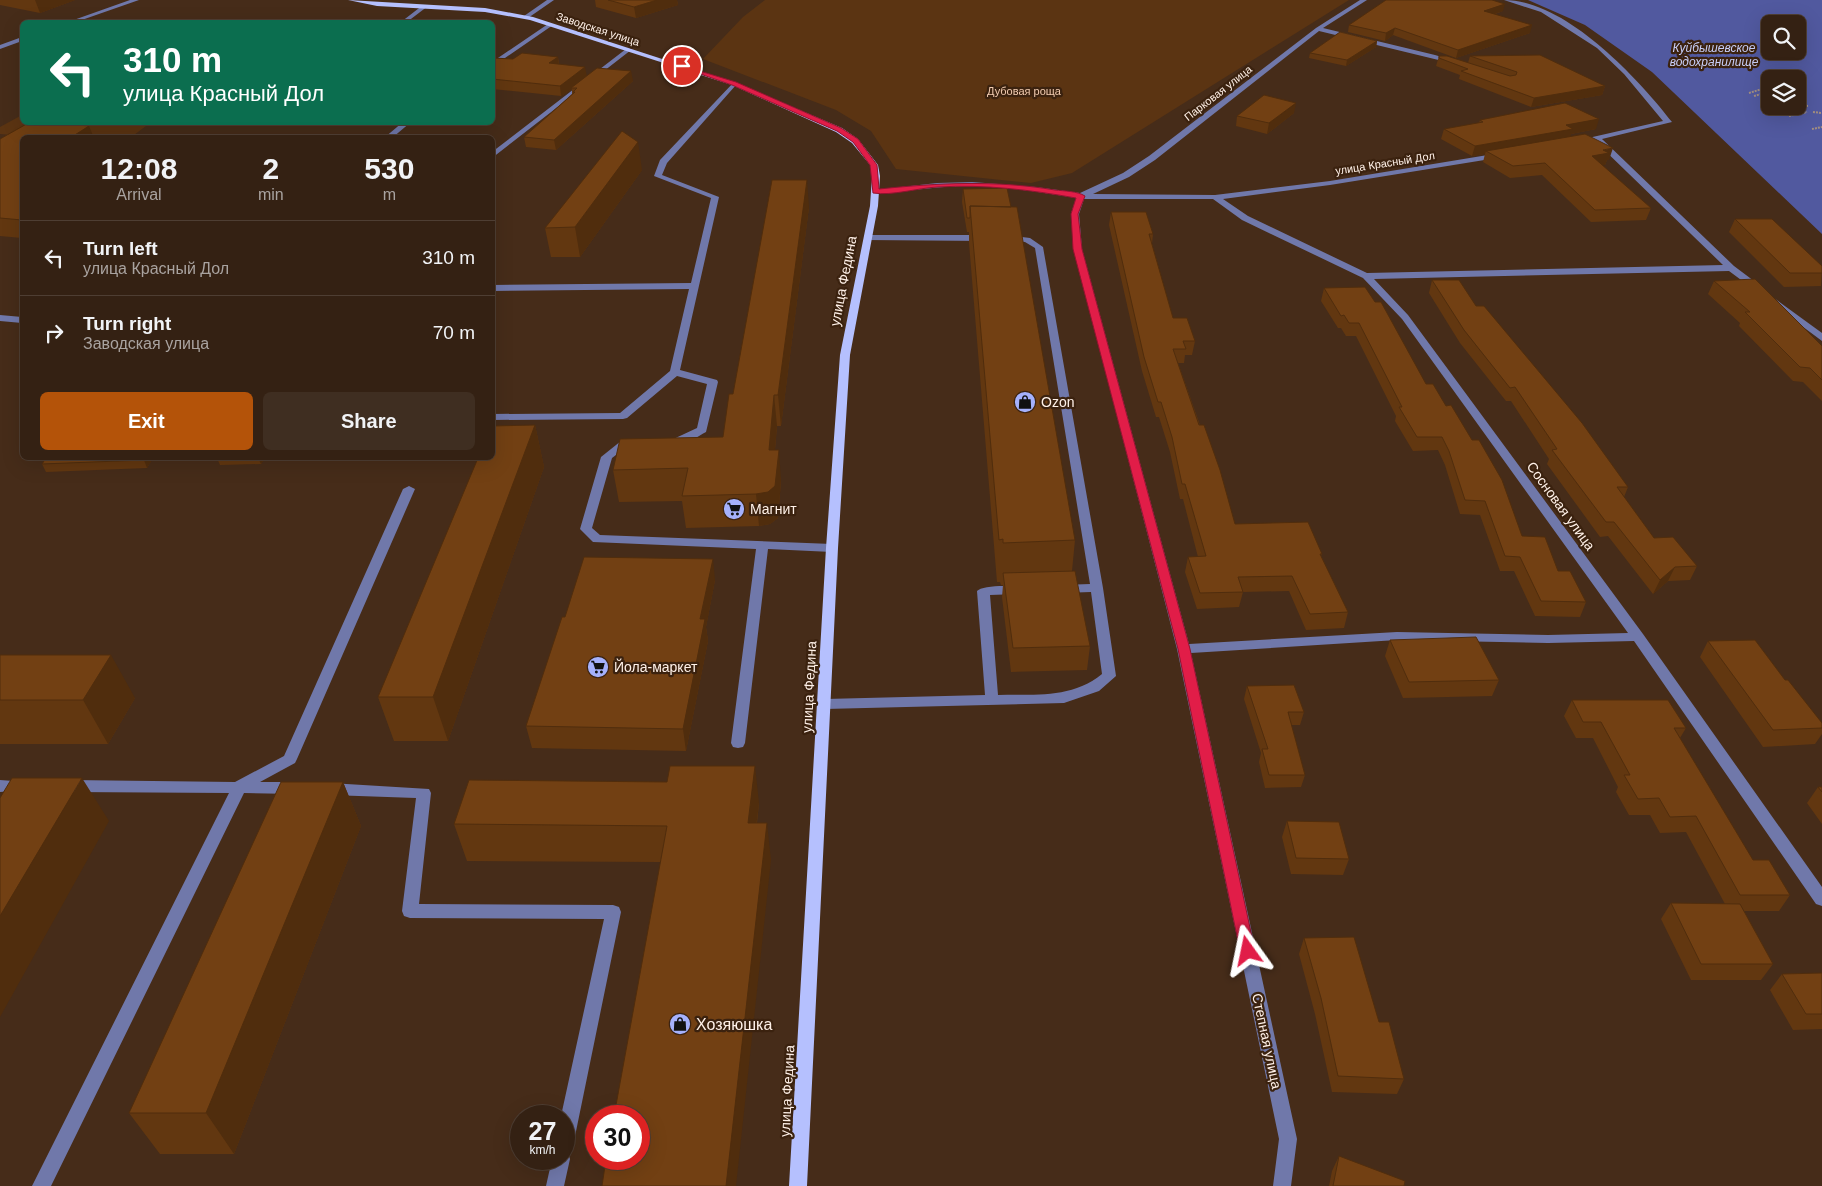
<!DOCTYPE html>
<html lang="en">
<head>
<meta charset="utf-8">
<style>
	:root { --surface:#342113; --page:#3f2e21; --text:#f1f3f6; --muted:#a9a3a0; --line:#4e3e33; --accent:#b45309 }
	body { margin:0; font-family:Helvetica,sans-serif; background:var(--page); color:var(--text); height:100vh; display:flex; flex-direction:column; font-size:19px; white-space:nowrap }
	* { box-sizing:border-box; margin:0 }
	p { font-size:16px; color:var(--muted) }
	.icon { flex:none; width:28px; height:28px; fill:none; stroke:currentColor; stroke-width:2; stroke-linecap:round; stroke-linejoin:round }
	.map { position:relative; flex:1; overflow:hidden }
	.side { position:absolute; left:20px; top:135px; width:475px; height:325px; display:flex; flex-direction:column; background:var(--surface); border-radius:8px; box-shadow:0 5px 20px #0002,0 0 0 1px var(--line) }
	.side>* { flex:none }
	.hud { position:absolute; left:20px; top:20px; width:475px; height:105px; border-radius:8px; box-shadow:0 5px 20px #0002,0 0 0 1px var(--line); background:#0b6e4f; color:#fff; overflow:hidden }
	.tools { position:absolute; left:1761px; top:15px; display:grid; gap:10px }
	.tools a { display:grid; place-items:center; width:45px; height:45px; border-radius:8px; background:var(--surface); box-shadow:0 5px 20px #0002,0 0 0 1px var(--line); font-size:25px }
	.speed { position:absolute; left:510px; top:1105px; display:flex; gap:10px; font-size:25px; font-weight:700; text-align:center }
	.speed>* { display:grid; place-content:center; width:65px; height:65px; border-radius:50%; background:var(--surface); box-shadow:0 5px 20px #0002,0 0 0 1px var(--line); line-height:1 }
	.speed small { font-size:12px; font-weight:400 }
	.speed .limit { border:8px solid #d22; background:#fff; color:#111 }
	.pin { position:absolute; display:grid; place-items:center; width:42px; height:42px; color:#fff; margin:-21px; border:2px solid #fff; border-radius:50%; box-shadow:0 1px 5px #0007 }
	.me { position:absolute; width:55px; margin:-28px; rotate:348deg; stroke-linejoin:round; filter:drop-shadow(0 0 4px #0008) }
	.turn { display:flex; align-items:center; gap:18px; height:105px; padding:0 20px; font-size:22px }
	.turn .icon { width:65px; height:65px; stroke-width:2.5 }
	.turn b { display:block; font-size:35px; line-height:42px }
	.eta { display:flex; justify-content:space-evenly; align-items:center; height:85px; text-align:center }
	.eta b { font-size:30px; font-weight:700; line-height:35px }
	.primary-button { display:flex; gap:10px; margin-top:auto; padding:10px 20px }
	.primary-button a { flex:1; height:58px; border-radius:8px; background:var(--accent); color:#fff; font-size:20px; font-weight:700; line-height:58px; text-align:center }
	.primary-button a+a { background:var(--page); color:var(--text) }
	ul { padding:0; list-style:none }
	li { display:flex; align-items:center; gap:15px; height:75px; padding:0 20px; border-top:1px solid var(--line) }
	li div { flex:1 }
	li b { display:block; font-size:19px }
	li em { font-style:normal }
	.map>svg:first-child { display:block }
</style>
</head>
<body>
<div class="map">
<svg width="1822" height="1186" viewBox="0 0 1822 1186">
	<rect width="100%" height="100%" fill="#462c19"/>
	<path fill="#5b3412" d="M765 0H1349L1072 173 1031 183 896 169 871 131 836 110 703 59 743 17Z
		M22 115V122L150 123 130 138H48L0 134V127Z"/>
	<path fill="#51599f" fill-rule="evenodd" d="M1528 0H1822V234L1652 72 1585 25ZM1770 24H1798V51H1770ZM1770 79H1798V106H1770Z"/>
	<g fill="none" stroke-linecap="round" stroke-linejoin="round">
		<path stroke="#a28e80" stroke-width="2" stroke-dasharray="2 1" stroke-linecap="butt" d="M1768 89H1770
			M1749 93 1762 89
			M1754 96 1768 92
			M1761 99 1770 97
			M1798 102H1804
			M1800 105 1809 106
			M1781 111 1798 107
			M1813 112 1822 113
			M1789 116 1807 112
			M1812 129 1822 127"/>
		<path fill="#7078aa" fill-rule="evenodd" d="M130 0H139L76 22H68Z
			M547 0H554L528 18H524V16Z
			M1360 0H1367L1323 28 1435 55 1458 62 1455 64 1319 31 1155 160 1129 177 1093 194 1215 195 1330 181 1500 153 1504 155 1503 157 1330 185 1223 199 1248 216 1367 273 1723 265 1595 141 1579 143 1575 141 1663 121 1624 74 1597 48 1541 12 1504 0C1565 0 1637 77 1672 122L1602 139 1734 266 1762 287V291H1756L1729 271 1374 279 1408 315 1643 634 1822 887V906L1816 904 1634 641 1548 643 1397 640 1191 653 1297 1139 1291 1186H1273L1279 1139 1177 649 1074 249 1071 214 1076 198C1042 192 1007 187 972 186 939 186 907 191 875 194L871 192 875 190 937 183 972 182 1036 187 1080 193 1123 173 1149 156 1316 28ZM1084 199H1213L1242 220 1363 278 1402 319 1628 633 1548 635 1397 632 1189 644 1082 249 1079 214Z
			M423 5 428 6 407 22H401Z
			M548 24 553 25 492 67V62Z
			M22 37V41L0 49V45Z
			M626 49 631 50 492 158V152Z
			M734 82 736 83V85L667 163 662 175 719 197 680 370 717 380 718 382 706 432C695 438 677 451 667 442L697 428 707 384 677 376 627 418 623 419 492 420V414L620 413 670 371 689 289 492 291V285L691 283 711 198 654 176 660 160Z
			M403 122H411L392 138H384Z
			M868 235H986L990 238 986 241 865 240V236Z
			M1006 235 1030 238 1043 247 1103 588 1116 676 1099 691 1064 703 825 709 820 707 818 704 820 701 825 699 985 695 977 591C982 585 1020 584 1025 590L1019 594 990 595 998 695C1036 694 1071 699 1102 674L1091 592 1062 593 1056 589 1062 585 1090 584 1035 248 1025 242 1003 240V236Z
			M1774 298 1822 333V341L1771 303 1769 301Z
			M0 315 22 317V323L0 321Z
			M632 440 637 443 636 445 628 446 612 458 592 528 600 535 832 544 838 548 832 552 768 549 745 743 743 747 738 748 733 747 731 743 756 549 593 542 580 529 601 457 621 441Z
			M409 486 415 489 297 759 295 763 260 782H295L300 784 302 788 300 792 295 794 244 793 51 1186H32L229 793 70 792 65 790 63 786 65 782 70 780 235 782 284 756 403 489Z
			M0 780 27 782 29 786 27 790 0 792Z
			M330 783 429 789 431 793 419 904 613 905 619 907 621 912 573 1146 571 1152 568 1153 570 1159 564 1186H546L552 1159H564V1116H561L604 919 410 918 404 916 402 911 416 798 330 795 325 793 323 789 325 785Z"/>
		<path fill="#b5c0fe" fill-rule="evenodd" d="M348 0 485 8 533 17 736 83 842 128 858 139 878 165 880 176 878 206 850 355 838 548 807 1186H789L826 548 840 355 870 206 872 176 870 165 852 143 836 132 732 85 530 20 485 12 377 6Z"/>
	</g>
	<path fill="#623710" d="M0 0H75L40 13 0 5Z
		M595 0H677L678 5 636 18 596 7Z
		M1503 11 1495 14 1530 33 1456 58 1393 35 1385 41 1348 32 1349 25Z
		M1377 41 1376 47 1346 66 1309 58 1310 53Z
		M1439 56 1468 63 1470 56 1605 86 1602 95 1531 107 1459 79 1460 75 1436 66Z
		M558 57 559 64 587 76 633 81 556 150 526 147 524 137 572 94V89L561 96 492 89V58L513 59Z
		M1294 113 1267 134 1236 126 1237 116Z
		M1480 120 1596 129 1571 134 1570 136 1609 160H1607L1605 165H1602L1651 208 1646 220 1591 222 1542 175 1510 178 1483 162 1485 154 1472 156 1441 139 1444 129 1479 123Z
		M22 138V238L0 236V139Z
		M642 170 580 257H551L545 228Z
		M963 189 1075 540 1072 571 1090 646 1087 670 1011 672 1002 597 1003 585H1001L1000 582H997L969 243V232H967L962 202Z
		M809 207 781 426H777L775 450 781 481 778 518 770 524 759 526 686 528 682 501 619 502 613 470 723 437 733 394Z
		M1111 212 1153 234 1152 244 1173 318 1195 341 1192 355H1185L1184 363H1178L1235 524 1322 554 1321 556 1348 612 1344 628 1306 630 1289 591 1243 592 1239 607 1197 609 1185 572 1188 557H1198L1183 499H1180L1170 452 1159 417H1156L1142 371 1109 225Z
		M1735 219 1822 266 1821 286 1784 287 1729 232Z
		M1432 280 1476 306 1628 487 1624 497 1654 538 1697 566 1690 580 1668 581 1653 594 1608 536 1600 537 1547 464 1549 459 1511 401H1506L1460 343 1429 293Z
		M1714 281 1822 346V401L1803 382 1793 381 1739 326 1740 323 1708 294Z
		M1324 288 1426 384 1522 536 1558 571 1586 602 1580 617 1535 616 1514 571H1500L1480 515 1460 514 1445 465 1438 450 1413 451 1395 421 1396 416 1356 336H1346L1341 328H1338L1321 301Z
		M535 425 544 467 448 741H394L378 697Z
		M153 458 147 468 46 472 42 464Z
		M217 458H265L261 464 220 465Z
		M715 580 706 627 708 641 686 751 532 748 526 726 565 617Z
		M1390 640 1499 680 1492 696 1403 698 1385 656Z
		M1708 641 1785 680 1822 723V734L1815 744 1763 747 1700 657Z
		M0 655 135 698 108 744H0Z
		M1247 686 1304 712 1300 725H1291L1305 775 1301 787 1265 788 1259 762 1261 753 1244 699Z
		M1572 700 1686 728 1680 738 1753 860 1790 895 1779 911H1744L1773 964 1761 980H1691L1661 919 1671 903 1725 904 1686 832 1660 833 1650 815H1629L1616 792 1618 787 1593 738H1576L1564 716Z
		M343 782 361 826 234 1154H160L129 1113Z
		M667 782 759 803 757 823 771 860 661 862 467 861 454 824Z
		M1818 787H1822V824L1807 803Z
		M1287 821 1349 859 1343 875 1291 874 1282 837Z
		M1304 938 1379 1022 1404 1079 1397 1094 1332 1092 1315 1014 1299 954Z
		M1822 973V1029L1793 1030 1770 990 1782 974Z
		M1339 1156 1404 1186H1329L1332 1171Z"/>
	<path fill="#502d0d" d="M35 0H75L40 13Z
		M657 0H677L678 5 636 18 634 7Z
		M1505 4 1503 11 1482 18 1484 11Z
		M1532 25 1530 33 1456 58 1458 50Z
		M1395 28 1393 35 1385 41 1386 33Z
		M1377 41 1376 47 1346 66 1347 60Z
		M558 57 559 66 549 63Z
		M585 67 587 77 571 88 572 89 561 96 560 86Z
		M631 71 633 81 556 150 554 140Z
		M1605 86 1602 95 1531 107 1534 98Z
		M1296 103 1294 113 1267 134 1269 123Z
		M1599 119 1596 129 1571 134 1570 139 1486 151 1485 154 1472 156 1475 146 1566 125Z
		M89 126 94 138H70Z
		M638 142 642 170 580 257 575 227Z
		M1613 148 1609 160H1607L1605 165 1588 168 1592 156 1603 150Z
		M807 180 809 207 781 426 778 395Z
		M774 395 777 426 772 482 769 450Z
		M535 425 544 467 448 741 433 697Z
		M779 450 781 481 778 518 770 524 759 526 756 494Z
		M145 458H153L147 468 144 460Z
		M258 458H265L261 464Z
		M713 559 715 580 706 627 708 641 686 751 683 729 700 619Z
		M1675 567 1668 581 1653 594 1660 580Z
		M111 655 135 698 108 744 83 700Z
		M755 766 759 803 752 860 748 823Z
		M82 778 109 821 0 1017V916Z
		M343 782 361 826 234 1154 206 1113Z
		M767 823 771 860 736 1186H726Z"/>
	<path fill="#724013" stroke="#502d0d" d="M608 0H657L634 7Z
		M1386 0H1492L1505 4 1484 11 1532 25 1458 50 1395 28 1386 33 1349 25Z
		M1340 32 1377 41 1347 60 1310 53Z
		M522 53 558 57 549 63 585 67 560 86 492 79V58L513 59Z
		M1540 55 1605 86 1534 98 1461 71 1468 69 1439 58V56H1447L1510 76 1516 75 1517 72 1470 56Z
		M597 68 631 71 554 140 524 137 575 92H573L577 88H571Z
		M1264 95 1296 103 1269 123 1237 116Z
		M1565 103 1599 119 1566 125 1573 129 1475 146 1444 129 1483 122 1480 120Z
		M30 122H47L89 126 70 138H22V220L0 218V139Z
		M622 131 638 142 575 227 545 228Z
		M1585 134 1613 148 1603 150 1609 153 1592 156 1651 208 1595 210 1545 163 1513 166 1486 151Z
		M772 180H807L778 395H774L769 450H779L775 486 768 492 756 494 682 496 688 468 613 470 620 439 723 437 729 394H733Z
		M1007 188 1011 207 970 206V218H967L963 189Z
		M970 206 1017 207 1075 540 1003 543V539L999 540Z
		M1111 212H1146L1153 234H1149L1173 318H1187L1195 341H1183L1186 349H1173L1199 425H1204L1220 470 1235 524 1308 522 1322 554H1320L1348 612 1310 614 1292 576 1238 577 1243 592 1200 593 1188 557 1206 556 1185 484H1182L1172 437 1161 402H1158L1144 357Z
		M1735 219H1772L1822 266V273H1790Z
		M1755 279 1822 346V380L1810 368 1800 367 1745 312H1750L1714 281Z
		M1432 280H1459L1476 306H1484L1582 423 1628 487H1617L1654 538 1673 537 1697 566 1675 567 1660 580 1614 522H1606L1552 450 1557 449 1515 387 1510 388 1464 330Z
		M1365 287 1375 302H1381L1426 384H1433L1446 406 1451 405 1472 440H1479L1502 480 1522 536 1545 537 1558 571H1570L1586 602 1541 601 1520 557 1505 556 1485 501 1465 500 1449 451 1442 437H1417L1399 407H1402L1359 323H1349L1344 315 1341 316 1324 288Z
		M535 425 433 697H378L478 458H492V426Z
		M46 458H145L144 460 42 464Z
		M584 557 713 559 700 619H705L683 729 526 726 562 617H565Z
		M1075 571 1090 646 1013 648 1003 573Z
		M1476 637 1499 680 1409 682 1390 640Z
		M1755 640 1785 680H1788L1822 723V728L1773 730 1708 641Z
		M0 655H111L83 700H0Z
		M1294 685 1304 712H1288L1305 775H1269L1262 749H1268L1247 686Z
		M1572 700H1668L1686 728H1674L1753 860H1769L1790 895H1740L1696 816 1670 817 1659 798 1638 799 1624 775H1630L1601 722H1583Z
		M670 766H755L748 823H767L726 1186H602L606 1159H639V1116H614L667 826 454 824 469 780 667 782Z
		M12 778H82L0 916V798Z
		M281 782H343L206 1113H129Z
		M1818 787H1822V792Z
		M1287 821 1339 822 1349 859 1296 858Z
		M1671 903 1740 904 1773 964H1701Z
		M1354 937 1379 1022H1389L1404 1079 1338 1076 1321 998 1304 938Z
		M1822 973V1014H1806L1782 974Z
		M1339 1156 1405 1181 1404 1186H1333Z"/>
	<path fill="#e11d48" stroke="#92132f" d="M680 65 736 82 841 128 858 139 877 165 879 189C938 183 996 180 1055 190 1064 191 1077 191 1085 196L1078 214 1082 249 1190 649 1255 951 1253 955 1248 957 1242 955 1240 951 1178 649 1073 249 1071 214 1076 198C1031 190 984 184 938 187 917 188 893 196 873 193L870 165 853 142 837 131 732 85 680 67Z"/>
	<defs>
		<g id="shop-disc" transform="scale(1.125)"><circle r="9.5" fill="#a5b1fc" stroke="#3b220f"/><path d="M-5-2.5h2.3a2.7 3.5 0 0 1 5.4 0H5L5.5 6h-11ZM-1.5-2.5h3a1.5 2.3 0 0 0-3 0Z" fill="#111"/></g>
		<g id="supermarket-disc" transform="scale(1.125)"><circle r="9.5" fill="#a5b1fc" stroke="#3b220f"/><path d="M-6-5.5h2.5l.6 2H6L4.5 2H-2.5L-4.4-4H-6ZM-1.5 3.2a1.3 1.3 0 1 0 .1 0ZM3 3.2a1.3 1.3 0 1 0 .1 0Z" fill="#111"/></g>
	</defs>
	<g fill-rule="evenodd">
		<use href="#shop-disc" x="1025" y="402"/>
		<use href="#supermarket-disc" x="734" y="509"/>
		<use href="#supermarket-disc" x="598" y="667"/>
		<use href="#shop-disc" x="680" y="1024"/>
	</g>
	<g text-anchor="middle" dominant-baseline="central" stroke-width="4.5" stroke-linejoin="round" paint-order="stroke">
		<g font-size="11" fill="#fff1e8" stroke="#3b220f">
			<text transform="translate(598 29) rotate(18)">Заводская улица</text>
			<text transform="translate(1218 93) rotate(-38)">Парковая улица</text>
			<text transform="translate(1385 163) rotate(-9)">улица Красный Дол</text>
		</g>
		<g font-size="11" fill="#f3ccb1" stroke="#3b220f">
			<text x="1024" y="91">Дубовая роща</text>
		</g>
		<g font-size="12" font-style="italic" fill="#c8cff8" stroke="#3b220f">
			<text x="1714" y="48">Куйбышевское<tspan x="1714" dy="14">водохранилище</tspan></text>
		</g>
		<g font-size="14" fill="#fff1e8" stroke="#3b220f">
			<text transform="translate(843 281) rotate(-79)">улица Федина</text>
			<text transform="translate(1561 506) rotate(54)">Сосновая улица</text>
			<text transform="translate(809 687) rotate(-87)">улица Федина</text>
			<text transform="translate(1267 1041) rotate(78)">Степная улица</text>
			<text transform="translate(787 1091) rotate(-87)">улица Федина</text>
		</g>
		<g font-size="14" fill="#fff1e8" stroke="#3b220f" text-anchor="start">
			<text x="1041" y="402">Ozon</text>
			<text x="750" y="509">Магнит</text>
			<text x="614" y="667">Йола-маркет</text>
		</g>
		<g font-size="16" fill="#fff1e8" stroke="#3b220f" text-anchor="start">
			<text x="696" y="1024">Хозяюшка</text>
		</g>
	</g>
</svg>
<div class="tools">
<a><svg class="icon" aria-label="search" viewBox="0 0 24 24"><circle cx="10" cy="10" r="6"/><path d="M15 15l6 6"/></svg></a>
<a><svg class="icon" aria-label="layers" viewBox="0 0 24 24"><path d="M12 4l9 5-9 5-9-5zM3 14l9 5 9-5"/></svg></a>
</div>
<div class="speed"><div>27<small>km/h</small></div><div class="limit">30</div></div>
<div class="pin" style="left:682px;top:66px;background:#d93025"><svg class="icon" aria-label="arrive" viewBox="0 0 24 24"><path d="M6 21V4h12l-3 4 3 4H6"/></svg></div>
<svg class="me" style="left:1248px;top:951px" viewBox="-20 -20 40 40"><path d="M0-17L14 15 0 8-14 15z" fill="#e11d48" stroke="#fff" stroke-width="4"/></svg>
<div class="hud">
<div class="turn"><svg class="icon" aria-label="left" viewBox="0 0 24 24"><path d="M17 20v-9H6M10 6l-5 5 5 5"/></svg><div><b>310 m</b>улица Красный Дол</div></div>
</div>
<section class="side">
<div class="eta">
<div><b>12:08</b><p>Arrival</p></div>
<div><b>2</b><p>min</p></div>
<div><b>530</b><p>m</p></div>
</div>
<ul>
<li><svg class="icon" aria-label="left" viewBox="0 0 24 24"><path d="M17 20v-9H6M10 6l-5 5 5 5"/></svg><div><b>Turn left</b><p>улица Красный Дол</p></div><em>310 m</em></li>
<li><svg class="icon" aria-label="right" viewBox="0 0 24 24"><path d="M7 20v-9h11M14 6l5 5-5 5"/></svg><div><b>Turn right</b><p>Заводская улица</p></div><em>70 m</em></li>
</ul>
<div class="primary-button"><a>Exit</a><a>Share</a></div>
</section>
</div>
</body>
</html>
